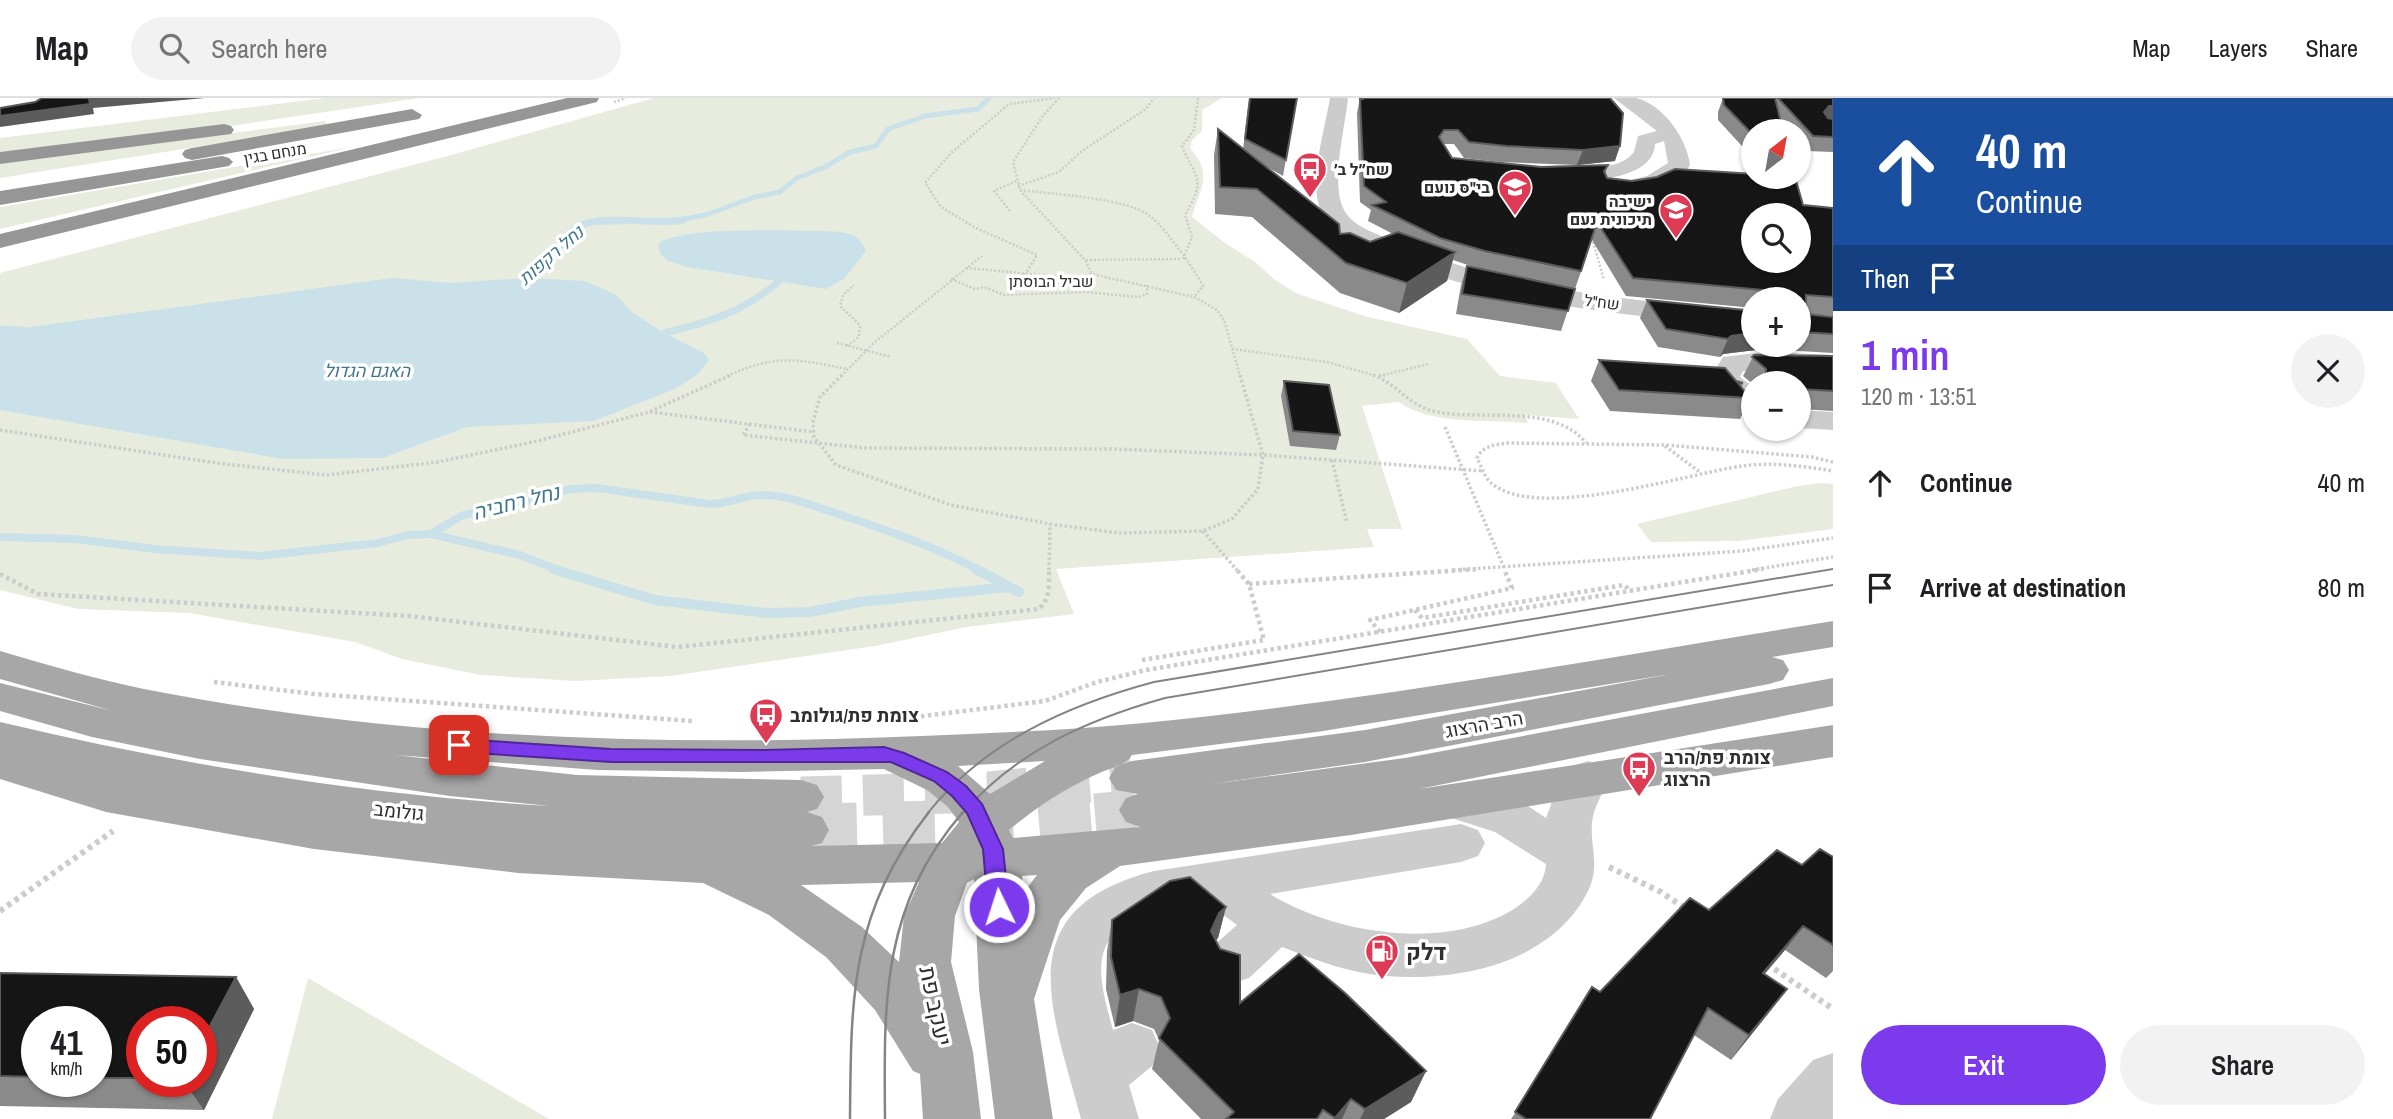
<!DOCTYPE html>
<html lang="en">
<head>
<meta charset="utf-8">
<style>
	:root { --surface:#fff; --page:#f2f2f2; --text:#202124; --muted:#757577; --line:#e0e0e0; --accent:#7c3aed }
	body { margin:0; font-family:"Archivo Narrow",Heebo,sans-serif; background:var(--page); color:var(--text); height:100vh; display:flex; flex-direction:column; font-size:26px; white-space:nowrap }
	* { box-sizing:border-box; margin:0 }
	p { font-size:23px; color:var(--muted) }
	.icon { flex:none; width:38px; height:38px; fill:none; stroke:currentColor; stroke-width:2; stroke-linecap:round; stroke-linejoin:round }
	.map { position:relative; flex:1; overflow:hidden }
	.details { display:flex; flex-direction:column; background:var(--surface); width:560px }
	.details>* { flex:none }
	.banner { background:#1a4fa0; color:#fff; overflow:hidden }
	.needle { width:46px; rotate:31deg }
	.fabs { position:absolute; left:1741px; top:21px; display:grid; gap:14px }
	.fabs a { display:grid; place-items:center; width:70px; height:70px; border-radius:50%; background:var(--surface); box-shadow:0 2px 5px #0004; font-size:35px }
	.speed { position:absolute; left:21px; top:908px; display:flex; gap:14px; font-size:35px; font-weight:700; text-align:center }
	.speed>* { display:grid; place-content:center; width:91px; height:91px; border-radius:50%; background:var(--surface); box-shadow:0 2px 5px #0004; line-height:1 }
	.speed small { font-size:18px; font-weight:400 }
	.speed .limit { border:10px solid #d22; background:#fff; color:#111 }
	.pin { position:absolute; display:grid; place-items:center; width:60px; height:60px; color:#fff; margin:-30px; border-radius:14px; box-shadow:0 4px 10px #0006 }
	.me { position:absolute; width:77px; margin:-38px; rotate:356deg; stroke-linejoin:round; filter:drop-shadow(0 0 5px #0008) }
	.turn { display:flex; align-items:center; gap:24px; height:147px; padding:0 28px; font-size:32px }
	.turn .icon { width:91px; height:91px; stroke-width:2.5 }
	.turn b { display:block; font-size:49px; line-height:60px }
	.then { display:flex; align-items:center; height:66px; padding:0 28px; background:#0003; gap:14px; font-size:26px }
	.round { display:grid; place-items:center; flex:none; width:74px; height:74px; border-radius:37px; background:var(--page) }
	.headline { display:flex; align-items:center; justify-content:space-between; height:119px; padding:0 28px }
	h1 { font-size:42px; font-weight:600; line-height:52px; color:var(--accent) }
	.primary-button { display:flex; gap:14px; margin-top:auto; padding:14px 28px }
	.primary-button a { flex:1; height:80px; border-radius:42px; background:var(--accent); color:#fff; font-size:28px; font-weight:600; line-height:80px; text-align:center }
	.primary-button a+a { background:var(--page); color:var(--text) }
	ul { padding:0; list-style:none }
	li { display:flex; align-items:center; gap:21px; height:105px; padding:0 28px }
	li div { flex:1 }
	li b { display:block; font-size:26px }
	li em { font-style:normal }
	header { display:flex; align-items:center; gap:42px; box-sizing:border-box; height:98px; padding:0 35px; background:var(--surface); border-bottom:2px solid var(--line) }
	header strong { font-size:33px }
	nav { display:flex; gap:38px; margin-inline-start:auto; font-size:24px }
	.search { width:490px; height:63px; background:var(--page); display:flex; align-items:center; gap:18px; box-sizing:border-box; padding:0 24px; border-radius:38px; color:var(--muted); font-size:26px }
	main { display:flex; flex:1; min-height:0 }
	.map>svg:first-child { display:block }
</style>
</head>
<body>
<header>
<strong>Map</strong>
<div class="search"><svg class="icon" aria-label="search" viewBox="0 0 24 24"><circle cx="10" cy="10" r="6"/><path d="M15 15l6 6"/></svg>Search here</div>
<nav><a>Map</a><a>Layers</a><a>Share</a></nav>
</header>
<main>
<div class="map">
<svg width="1833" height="1021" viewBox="0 0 1833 1021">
	<rect width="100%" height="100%" fill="#fff"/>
	<path fill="#e7ecde" d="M326 0H419L238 27 0 55V40Z
		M654 0H1222L1202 12V33L1192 42 1190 50C1214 77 1200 90 1192 119L1225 145 1255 164 1275 182 1298 196 1368 219 1467 241 1500 278 1556 285 1579 321 1525 317 1528 325C1491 322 1429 327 1399 304L1362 308 1402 431H1367L1374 449 1056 471 1074 516 967 529 875 548 671 578 575 583 481 577 402 561 355 544 189 515 78 511 0 492V175L455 56Z
		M325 23 328 28 0 80V65Z
		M346 50H348L0 131V109Z
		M1821 385 1833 386V431L1738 443 1651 444 1637 426 1798 388Z
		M308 880 549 1021H272Z"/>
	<path fill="#cbe1ea" d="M822 133C842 134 859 133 866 153L844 181 826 191 687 169 668 163 660 155 658 146C679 128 790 133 822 133Z
		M392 180 451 185 526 180 585 183 616 197 633 215 664 235 704 255 709 262 698 276 677 290 594 323 467 329 383 360 283 361 0 312V233Z"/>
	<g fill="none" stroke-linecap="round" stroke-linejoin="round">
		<path stroke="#cbe1ea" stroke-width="5" d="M591 124H621
			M668 124 705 117 755 99 780 94 797 80 825 69 850 54 876 48 888 31 925 18 978 11 989 0"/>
		<path stroke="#cbe1ea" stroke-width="7" d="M516 188C532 175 547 162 561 147 567 140 569 132 579 128 607 115 651 128 683 122
			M0 231 22 232
			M664 235C707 225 746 213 779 183"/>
		<path stroke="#cbe1ea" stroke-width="8" d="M431 436 520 457 558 472
			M0 439 75 441 155 451 259 458 378 445 408 437 431 436 461 418 571 391 597 390 710 406C728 406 743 397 762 397 787 397 811 407 835 415 884 431 933 448 979 472"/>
		<path stroke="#cbe1ea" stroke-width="10" d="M553 471 655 502 766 515 810 514 860 504 1010 489
			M976 471 1019 494"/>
		<path stroke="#d5d5d5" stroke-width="41" stroke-dasharray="41 21" stroke-linecap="butt" d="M801 699 989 694 1132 680
			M1095 716 1142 712"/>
		<path stroke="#d5d5d5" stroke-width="52" stroke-dasharray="52 26" stroke-linecap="butt" d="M805 732 953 728 1116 714"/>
		<path stroke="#ccc" stroke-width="2.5" stroke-dasharray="2 2" stroke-linecap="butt" d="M1059 0 1042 19 1013 64 1020 92 1085 162 1092 176 1194 199
			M614 4 626 0
			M1018 88 1059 74 1082 53 1146 11 1154 0
			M1020 92C1050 96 1130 100 1151 119 1167 132 1193 170 1203 188L1194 199 1217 212 1224 222 1240 278
			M1010 113 994 93 1016 83
			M1592 140 1604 182
			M1183 161 1192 139 1185 117C1207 79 1196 82 1182 48L1194 32 1198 0
			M1086 162 1182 161
			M966 170 1074 180 1092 176
			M1025 177 1037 157 976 130 941 109 925 85 951 55 1009 6 1055 0
			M951 181 975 191 984 189 1004 197 1085 194 1138 199 1147 196V187
			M837 245 891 259
			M847 248 859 239 860 227 840 208 843 197 854 187
			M1232 251 1327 264 1377 278
			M727 278C775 256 797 261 847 271
			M841 278 875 244 982 158
			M1379 278 1429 266"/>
		<path stroke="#ccc" stroke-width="3.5" stroke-dasharray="2.5 2.5" stroke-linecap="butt" d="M842 277 820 299 813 324 814 339 836 367 951 407 1050 426 1119 435 1203 433 1232 421 1258 391 1263 357 1240 277
			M1373 277C1399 287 1408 308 1437 314 1484 323 1554 305 1586 345
			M1379 278 1385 277
			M650 314 814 334
			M750 326 743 337 865 350 1112 351 1263 357 1484 373
			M1445 329 1505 472
			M0 332 216 365 326 377 438 364 533 344 649 314 731 277
			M1665 348 1701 375
			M1332 362 1347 425
			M1833 364 1812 359 1665 347 1508 345C1495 347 1483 347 1477 360 1481 367 1484 378 1490 384 1534 425 1686 376 1742 368 1772 364 1803 368 1833 373
			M1203 433 1237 472
			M1049 472 1050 426
			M1453 472 1742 453 1833 440
			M1752 472 1833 459"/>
		<path stroke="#ccc" stroke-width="4.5" stroke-dasharray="3.5 3.5" stroke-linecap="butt" d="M0 476 38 496 409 518 677 549 1039 511C1051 499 1049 486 1049 471
			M1249 486 1479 471
			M1415 512 1422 520 1624 487 1631 493
			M1380 534 1370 522 1512 490 1504 471
			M1142 562 1264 542 1249 486 1236 471
			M214 584 314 596 693 623
			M907 620 1045 603 1097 584 1146 572 1763 471"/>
		<path stroke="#ccc" stroke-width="6" stroke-dasharray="4.5 4.5" stroke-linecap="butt" d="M1609 769 1661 794 1685 810
			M0 813 113 733
			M1767 866 1833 911"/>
		<path fill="#ccc" fill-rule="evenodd" d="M1330 0H1348C1345 30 1331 83 1343 110 1351 128 1375 135 1391 142 1506 193 1630 202 1754 213V229C1626 217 1497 208 1379 155 1357 145 1330 135 1320 111 1309 82 1325 30 1330 0Z
			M1614 0C1620 0 1630 0 1636 0 1664 7 1687 41 1690 67L1687 72C1669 87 1641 100 1618 95L1615 90 1618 85 1647 78 1668 65 1664 43 1655 46C1654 85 1574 86 1545 79L1542 74 1545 69C1572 63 1614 79 1634 54L1638 38 1657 33Z
			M1764 254 1833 257V275L1743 273 1740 279 1754 290V313C1735 308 1721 296 1710 280L1723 259Z
			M1799 312 1833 314V332L1799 330Z
			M1588 663 1604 668 1611 680C1603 694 1594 708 1592 724 1590 750 1600 766 1589 791 1552 869 1447 887 1369 876 1339 871 1310 860 1282 849L1249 880 1231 886 1213 880 1205 864 1213 848 1237 827 1207 805C1174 809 1121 814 1105 850 1095 873 1107 909 1113 932L1132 925 1152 932 1160 950 1152 968 1129 987 1139 1021H1081C1052 911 1006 811 1154 773L1461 726 1478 732 1485 745 1478 758 1461 764 1270 796C1336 837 1449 854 1517 809 1532 798 1545 785 1546 766L1495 734 1439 716 1432 704 1439 692 1455 687 1528 708 1546 720 1553 701 1572 668Z
			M1833 955V1021H1770L1778 1001 1813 962Z"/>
		<path fill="#a7a7a7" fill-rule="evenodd" d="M1833 523V549L1772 559 1783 562 1789 572 1783 582 1769 586 1365 664 1204 687 1405 660 1833 580V608L1419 691 1833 627V659L1351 737 1120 768 1086 790 1060 822 1034 901 1053 1021H995L979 891 974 781 967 785 955 818 951 864 973 954 981 1021H923L920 976 913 973 875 912 826 859 769 817 703 785 518 775 314 751 106 714 0 681V624C181 667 363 697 549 708L450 698 200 661 92 639 0 613V585L113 613 0 581V553C48 567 95 581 144 591 399 641 662 649 921 638 995 635 1070 632 1144 625 1375 602 1604 560 1833 523ZM1671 576 1365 632 1132 663 1116 668 1109 680 1116 692 1138 696 1126 700 1119 712 1126 724 1140 729 1013 740 1009 732C1039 707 1069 688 1104 673 1115 669 1127 666 1132 657L1317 634ZM395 657 598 672 742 674 884 671 927 692 948 709 959 724 942 745 811 748 822 745 829 732 822 719 807 714 817 711 824 699 817 687 801 682 577 677ZM1045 663 990 696 958 668ZM1037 777 1024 794 1022 778ZM919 784 904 818 899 864 862 829 801 787Z"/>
		<path fill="#969696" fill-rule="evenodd" d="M567 0H599L597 4 0 150V136Z
			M412 11 422 17 419 21 192 62 185 60 182 56 185 52 192 50Z
			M224 26 231 28 234 32 231 36 0 66V54Z
			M222 58 229 60 233 64 229 68 0 107V93Z"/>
		<path stroke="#848484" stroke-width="2" d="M927 716C984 644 1068 607 1154 584L1833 471
			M962 716C1016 653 1087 622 1165 600L1833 487"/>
		<path stroke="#848484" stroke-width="2.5" d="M850 1021C851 899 850 815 929 714
			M885 1021C884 903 881 809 963 714"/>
	</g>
	<path fill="#8a8a8a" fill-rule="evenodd" d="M1249 0H1297L1283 78 1262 66 1340 136 1370 144 1393 136 1368 123 1371 112 1360 104 1357 15 1360 0H1610L1615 63 1577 67 1501 64 1464 60 1454 46H1443L1452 60 1541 69 1608 67 1605 76 1607 80 1632 83 1749 76 1748 69 1752 59 1718 22V14L1723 0H1833V54L1806 53 1799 45V33H1789L1781 25 1754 33V79L1803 107 1833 110V218L1806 216 1833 219V255L1764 251 1723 256 1720 259 1658 249 1640 220 1647 202 1754 247H1799V201H1754V210L1626 198 1592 142 1575 191 1480 171 1453 162 1447 183 1399 215 1340 195 1252 119 1215 116 1214 57 1218 31 1243 52Z
		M1467 168 1575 191 1561 233 1456 216 1461 187Z
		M1754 257 1833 258V313L1799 311V285H1754V287L1743 278Z
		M1599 262 1736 283 1743 285 1742 289 1750 300 1740 321 1610 313 1591 283Z
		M1284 283 1340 337 1336 352 1290 348 1281 298Z
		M1833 759V873L1826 880 1785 852 1764 877 1787 891 1731 962 1694 937 1650 1021H1511L1600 894 1802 767Z
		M1226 809 1218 840 1216 842 1240 905 1426 973 1411 1004 1384 1021H1201L1152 971 1159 942 1154 931 1133 923 1115 929 1106 891 1107 853 1112 822Z
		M0 875 236 879 254 911 204 1012 0 1008ZM37 924H96V984H37ZM142 924 201 984H142Z"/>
	<path fill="#5c5c5c" d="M96 0H205L93 10 94 16 0 29V18Z
		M1829 8H1833V21L1822 22 1824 14Z
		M1620 48 1615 63 1577 67 1583 52Z
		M1455 154 1447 183 1399 215 1407 185Z
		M1754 235V247H1766L1764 251 1723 256 1720 259 1728 241 1731 238Z
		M1226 809 1218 840 1211 847V833L1219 815Z
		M1803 828 1785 852 1744 900 1763 875Z
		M236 879 254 911 204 1012 184 984H201V945Z
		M1139 891 1133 923 1115 929 1120 897Z
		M1787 891 1768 916 1731 962 1749 937Z
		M1426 973 1411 1004 1384 1021H1360L1365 1011Z
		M1351 1001 1342 1021H1334L1335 1020Z"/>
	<path fill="#161616" stroke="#5c5c5c" stroke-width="2" fill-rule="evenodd" d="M42 0H96L89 1 90 6 0 18V10L35 4Z
		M1250 0H1297L1286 62 1245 41Z
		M1363 0H1610L1623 15 1620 48 1583 52 1506 48 1469 44 1458 32H1444L1439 39 1452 60 1541 69 1608 67 1604 73 1607 80 1632 83 1657 79 1675 71 1754 76V79H1795L1803 107 1833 110V199L1806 197V216L1833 219V236L1799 234V201H1765V195L1763 192 1633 180 1597 124 1581 173 1485 153 1440 140 1372 107 1386 104 1364 88 1360 1H1363ZM1754 117H1799V163H1754Z
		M1723 0H1775L1783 33H1754V38L1724 7Z
		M1778 0H1833V8H1829L1824 14 1828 20 1833 21V39L1813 38Z
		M1218 31 1339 126 1340 136 1350 135 1370 144 1398 134 1455 154 1407 185 1346 165 1257 91 1220 89Z
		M1467 168 1575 191 1568 213 1462 196Z
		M1647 202 1754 213V235L1731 238 1728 241 1666 231Z
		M1754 257 1833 258V293L1799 291V285H1766V271L1752 259Z
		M1599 262 1725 270 1736 283 1743 285H1738L1750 300 1619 292Z
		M1284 283 1329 287 1340 337 1293 333Z
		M1820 751 1833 759V847L1803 828 1763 875 1787 891 1749 937 1708 910 1650 1021H1526L1515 1014 1592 889 1600 894 1690 800 1709 812 1777 752 1802 767Z
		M1190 779 1226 809 1219 815 1211 833 1220 851 1240 857V905L1299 856 1345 895 1426 973 1365 1011 1351 1001 1335 1020 1323 1012 1317 1021H1226L1234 1014 1159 940 1170 920 1161 899 1139 891 1120 897 1111 859 1112 822 1170 783Z
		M0 875 236 879 201 945V924H142V980H96V924H37V979L0 978Z"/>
	<path fill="#7c3aed" stroke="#51269a" stroke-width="2" d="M459 641 611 651 765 652 884 649 904 655 947 674 966 688 982 706 1003 751 1009 809 1006 815 999 818 991 815 988 809 983 751 967 715 952 698 934 683 891 664H611L459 654 453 652 450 647 453 643Z"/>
	<defs>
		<g id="bus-pin" transform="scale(1.75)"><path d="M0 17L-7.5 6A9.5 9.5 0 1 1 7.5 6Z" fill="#dd3b55" stroke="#fff"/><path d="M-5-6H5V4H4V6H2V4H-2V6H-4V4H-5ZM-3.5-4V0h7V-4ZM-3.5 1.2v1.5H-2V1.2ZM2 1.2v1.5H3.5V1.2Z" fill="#fff"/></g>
		<g id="school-pin" transform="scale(1.75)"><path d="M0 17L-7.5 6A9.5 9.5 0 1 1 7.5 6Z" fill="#dd3b55" stroke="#fff"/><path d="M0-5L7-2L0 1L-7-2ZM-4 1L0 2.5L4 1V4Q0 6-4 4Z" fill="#fff"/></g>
		<g id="fuel-pin" transform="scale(1.75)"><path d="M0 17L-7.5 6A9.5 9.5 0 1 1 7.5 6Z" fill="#dd3b55" stroke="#fff"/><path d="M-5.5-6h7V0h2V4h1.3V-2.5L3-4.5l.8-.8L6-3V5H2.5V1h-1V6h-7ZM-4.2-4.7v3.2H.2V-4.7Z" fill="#fff"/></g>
	</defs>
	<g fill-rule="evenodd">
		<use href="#bus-pin" x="1310" y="71"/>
		<use href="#school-pin" x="1515" y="89"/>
		<use href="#school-pin" x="1676" y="112"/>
		<use href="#bus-pin" x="766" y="617"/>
		<use href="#bus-pin" x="1639" y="670"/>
		<use href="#fuel-pin" x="1382" y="853"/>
	</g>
	<g text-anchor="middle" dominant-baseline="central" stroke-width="7" stroke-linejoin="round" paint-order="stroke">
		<g font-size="16" fill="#2f2f2f" stroke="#fff">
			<text transform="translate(275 55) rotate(-10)">מנחם בגין</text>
			<text x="1051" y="183">שביל הבוסתן</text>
			<text transform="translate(1602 204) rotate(7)">שח"ל</text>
		</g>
		<g font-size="16" font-weight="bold" fill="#2f2f2f" stroke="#fff" text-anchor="end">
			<text x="1334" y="71" text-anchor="start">שח״ל ב׳</text>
			<text x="1490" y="89">בי"ס נועם</text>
			<text x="1652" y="103">ישיבה<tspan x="1652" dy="18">תיכונית נעם</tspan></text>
		</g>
		<g font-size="18" font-style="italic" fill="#41778e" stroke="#fff">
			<text transform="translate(551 157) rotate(-41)">נחל רקפות</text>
			<text x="367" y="272">האגם הגדול</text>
		</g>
		<g font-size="19" font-weight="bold" fill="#2f2f2f" stroke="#fff" text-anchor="start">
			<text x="790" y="617">צומת פת/גולומב</text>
			<text x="1664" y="659">צומת פת/הרב<tspan x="1664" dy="22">הרצוג</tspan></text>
		</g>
		<g font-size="19" fill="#2f2f2f" stroke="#fff">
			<text transform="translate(1484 626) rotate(-10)">הרב הרצוג</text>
			<text transform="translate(399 713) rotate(6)">גולומב</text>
		</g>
		<g font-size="21" font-style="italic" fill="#41778e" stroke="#fff">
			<text transform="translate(516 404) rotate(-14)">נחל רחביה</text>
		</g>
		<g font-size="23" font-weight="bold" fill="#2f2f2f" stroke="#fff" text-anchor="start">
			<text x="1406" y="853">דלק</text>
		</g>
		<g font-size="23" fill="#2f2f2f" stroke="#fff">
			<text transform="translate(936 908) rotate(78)">יעקב פת</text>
		</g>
	</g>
</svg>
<div class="fabs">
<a><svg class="needle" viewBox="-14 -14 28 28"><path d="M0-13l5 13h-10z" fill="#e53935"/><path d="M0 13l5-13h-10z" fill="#757577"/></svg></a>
<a><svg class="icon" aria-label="search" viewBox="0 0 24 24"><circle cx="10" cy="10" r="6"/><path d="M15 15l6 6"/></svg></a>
<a>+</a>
<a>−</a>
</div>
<div class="speed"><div>41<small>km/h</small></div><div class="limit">50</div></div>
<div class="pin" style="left:459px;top:647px;background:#d93025"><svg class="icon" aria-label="arrive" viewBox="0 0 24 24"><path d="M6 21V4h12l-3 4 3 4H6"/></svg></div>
<svg class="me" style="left:999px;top:809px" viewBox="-20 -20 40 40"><circle r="17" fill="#7c3aed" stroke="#fff" stroke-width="3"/><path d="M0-11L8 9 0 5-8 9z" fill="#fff"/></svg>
</div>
<section class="details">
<div class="banner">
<div class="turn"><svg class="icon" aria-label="ahead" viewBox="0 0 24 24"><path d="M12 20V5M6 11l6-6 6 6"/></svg><div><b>40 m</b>Continue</div></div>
<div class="then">Then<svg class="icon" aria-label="arrive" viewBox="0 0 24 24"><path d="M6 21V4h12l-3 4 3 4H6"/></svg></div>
</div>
<div class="headline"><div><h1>1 min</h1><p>120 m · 13:51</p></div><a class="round"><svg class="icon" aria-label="close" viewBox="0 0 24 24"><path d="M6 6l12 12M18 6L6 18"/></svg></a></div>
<ul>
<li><svg class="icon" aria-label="ahead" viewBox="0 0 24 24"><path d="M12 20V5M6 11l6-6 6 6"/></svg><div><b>Continue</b></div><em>40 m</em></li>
<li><svg class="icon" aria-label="arrive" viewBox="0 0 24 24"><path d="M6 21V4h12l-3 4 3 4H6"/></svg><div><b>Arrive at destination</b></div><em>80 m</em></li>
</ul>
<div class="primary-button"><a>Exit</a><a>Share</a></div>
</section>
</main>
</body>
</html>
